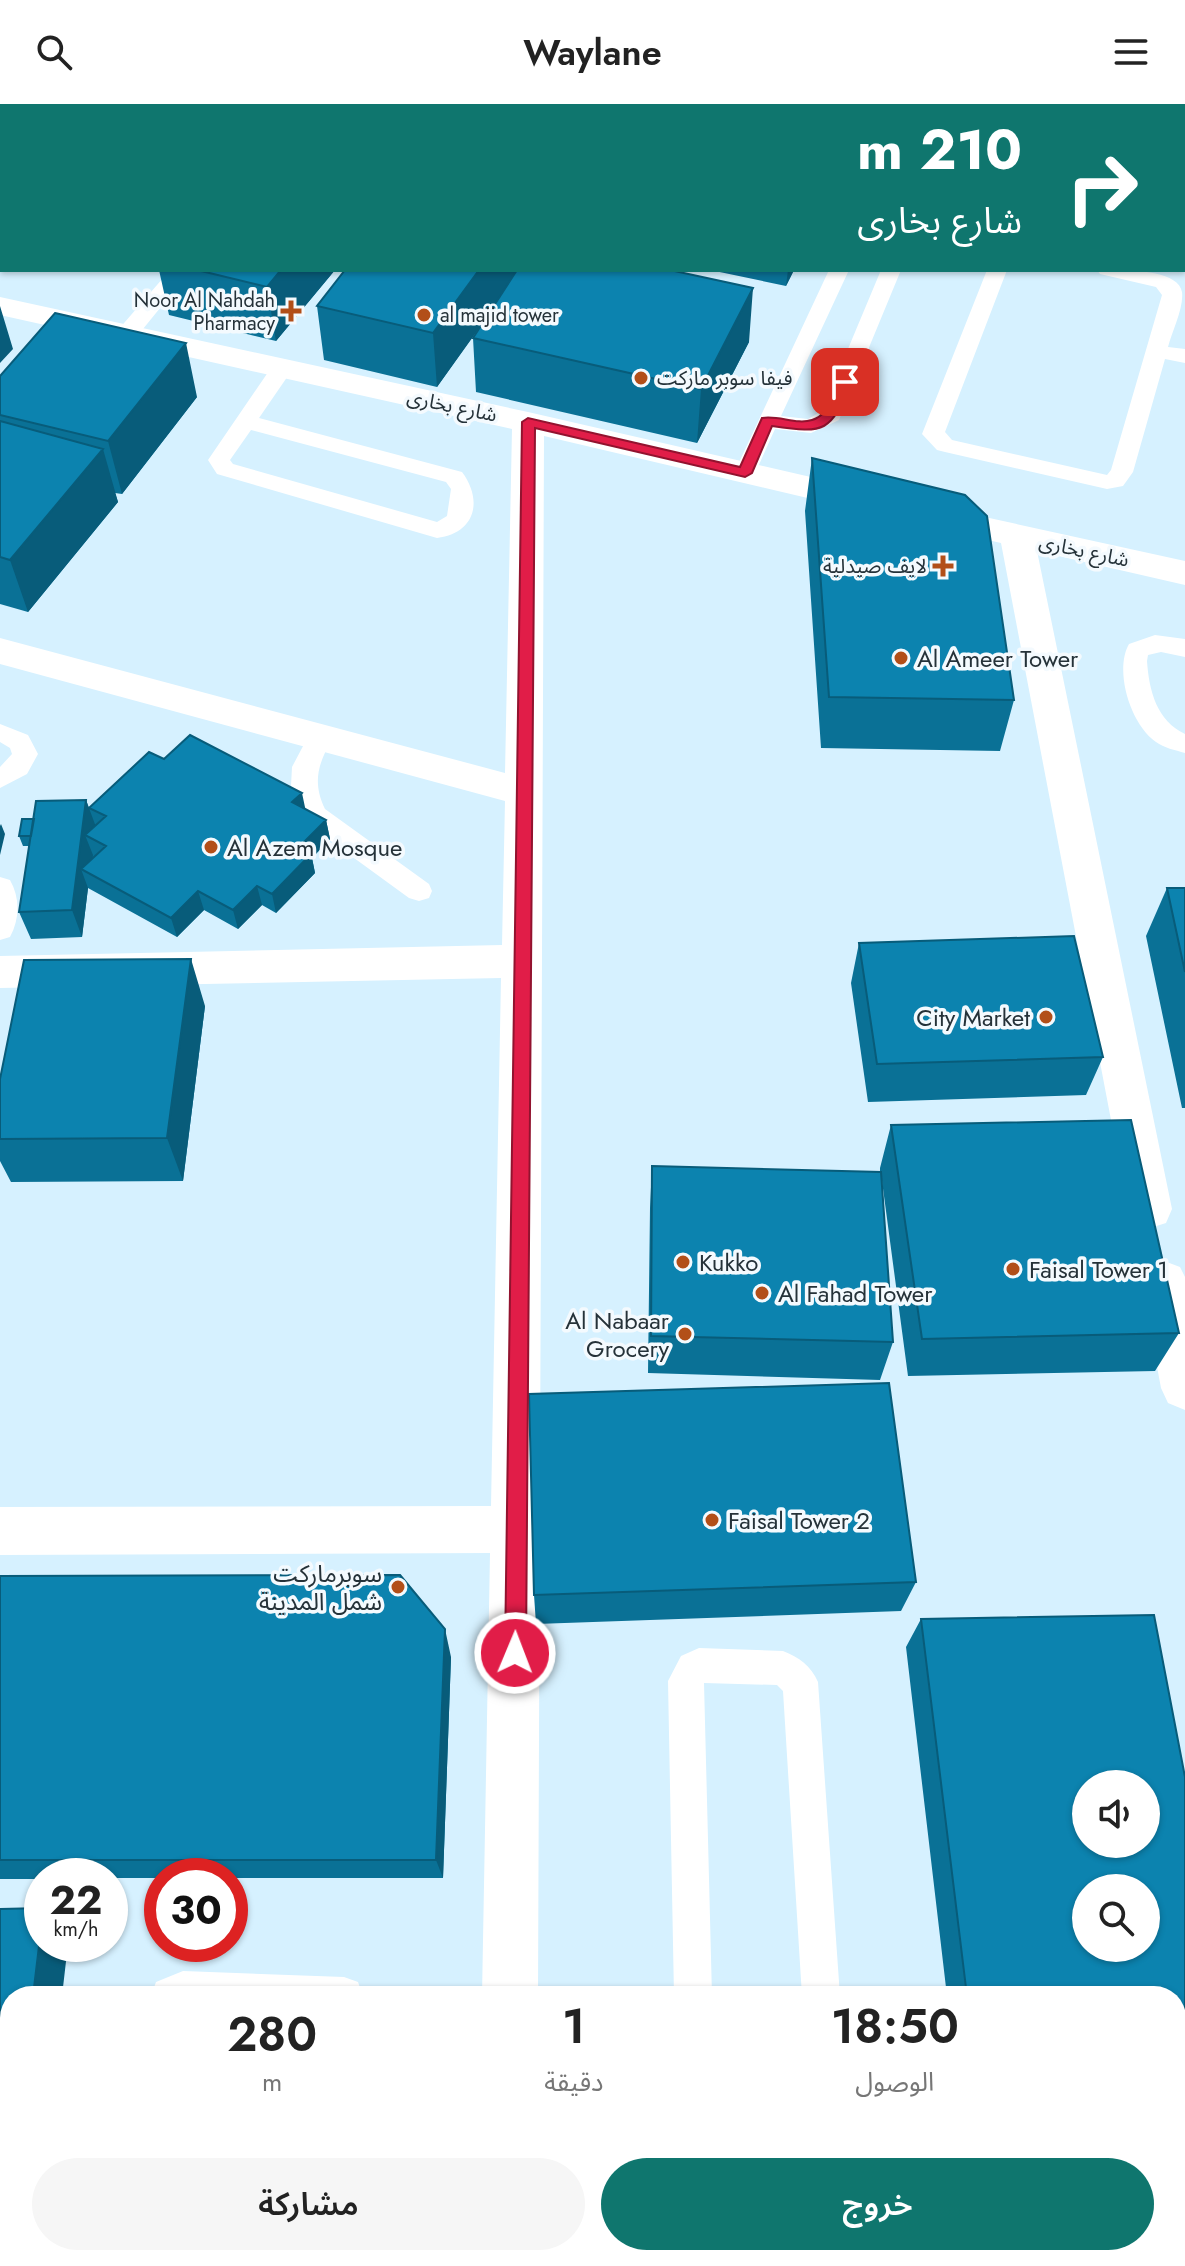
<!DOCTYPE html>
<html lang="ar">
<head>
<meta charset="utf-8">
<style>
	:root { --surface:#fff; --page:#f6f6f6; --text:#222; --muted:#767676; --accent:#0f766e }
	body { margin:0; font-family:Jost,"Noto Sans Arabic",sans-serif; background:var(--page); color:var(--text); direction:rtl; height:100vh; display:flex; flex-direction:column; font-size:30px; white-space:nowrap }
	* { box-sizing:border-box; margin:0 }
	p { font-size:26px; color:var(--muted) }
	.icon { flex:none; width:44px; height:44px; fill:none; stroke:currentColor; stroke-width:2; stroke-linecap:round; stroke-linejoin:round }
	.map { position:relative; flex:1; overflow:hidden; direction:ltr }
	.details { position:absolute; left:0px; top:1882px; width:1186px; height:280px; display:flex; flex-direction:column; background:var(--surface); border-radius:32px 32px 0 0; box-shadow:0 2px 6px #0004; direction:rtl }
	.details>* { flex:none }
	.top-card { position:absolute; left:0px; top:0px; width:1186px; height:168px; box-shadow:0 2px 6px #0004; direction:rtl; background:#0f766e; color:#fff; overflow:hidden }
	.fabs { position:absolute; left:1072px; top:1666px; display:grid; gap:16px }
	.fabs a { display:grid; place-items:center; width:88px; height:88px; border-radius:50%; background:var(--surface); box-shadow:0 2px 6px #0004; font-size:40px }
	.speed { position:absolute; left:24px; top:1754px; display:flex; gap:16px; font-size:40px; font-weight:700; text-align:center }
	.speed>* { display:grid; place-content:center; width:104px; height:104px; border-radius:50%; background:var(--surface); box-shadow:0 2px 6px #0004; line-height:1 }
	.speed small { font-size:20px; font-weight:400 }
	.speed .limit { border:12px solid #d22; background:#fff; color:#111 }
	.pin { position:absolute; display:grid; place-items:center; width:68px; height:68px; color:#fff; margin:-34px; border-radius:16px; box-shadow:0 4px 12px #0006 }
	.me { position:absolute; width:88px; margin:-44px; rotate:1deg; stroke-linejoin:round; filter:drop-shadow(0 0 6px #0008) }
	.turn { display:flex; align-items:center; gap:28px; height:168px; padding:0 32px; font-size:36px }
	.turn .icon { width:104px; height:104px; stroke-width:2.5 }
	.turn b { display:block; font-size:56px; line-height:68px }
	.eta { display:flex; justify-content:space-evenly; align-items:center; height:136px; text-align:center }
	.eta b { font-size:48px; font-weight:600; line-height:56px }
	.primary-button { display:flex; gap:16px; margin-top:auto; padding:16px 32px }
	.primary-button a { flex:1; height:92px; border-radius:48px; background:var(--accent); color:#fff; font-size:32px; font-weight:600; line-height:92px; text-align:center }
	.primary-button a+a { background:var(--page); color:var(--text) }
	header { display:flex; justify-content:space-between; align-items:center; height:104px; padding:0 32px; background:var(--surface); font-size:36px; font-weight:600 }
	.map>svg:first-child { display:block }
</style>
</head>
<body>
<header><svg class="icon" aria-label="menu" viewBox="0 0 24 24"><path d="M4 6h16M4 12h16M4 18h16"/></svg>Waylane<svg class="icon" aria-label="search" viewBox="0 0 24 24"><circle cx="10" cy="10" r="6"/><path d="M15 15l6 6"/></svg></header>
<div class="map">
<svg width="1185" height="2162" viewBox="0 0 1185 2162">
	<rect width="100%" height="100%" fill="#d6f1ff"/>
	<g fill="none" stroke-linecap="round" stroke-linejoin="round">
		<path fill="#fff" fill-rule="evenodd" d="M0 94 2 95V107L0 106Z
			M170 166H191L134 236H118L115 231 118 226Z
			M829 166H849L781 312 808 315 822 307 881 166H901L839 316 811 329 775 325 753 374H737L734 369Z
			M987 166H1007L945 328 952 336 1107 371 1111 366 1162 191 1156 183 1100 170 1097 166C1116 166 1178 163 1182 188 1184 204 1172 227 1168 243L1185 245V259L1165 255 1133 368 1123 382 1107 385 945 348 937 346 922 330Z
			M281 259 292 266 259 314 462 368C483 396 476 429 437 434L217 370 208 356 273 261ZM251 326 446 378 451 385 447 412 437 418 233 360 230 356Z
			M1155 531 1185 535V553L1161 548 1148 551 1147 557C1149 587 1157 617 1185 630V649C1175 646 1164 644 1156 638 1130 620 1114 566 1129 540Z
			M0 620 28 631 38 650 27 670 0 684V663L12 650 10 644 0 638Z
			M320 625 329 627 333 634C318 659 312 678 325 705L429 780 432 787 429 794 419 797 409 794 306 719 302 712 291 682 292 663 311 627Z
			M0 773 10 776C20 794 20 814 10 833L0 836Z
			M699 1544 783 1547C799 1553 811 1562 818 1578L840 1892H802L783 1587 777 1581 704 1579 712 1892H674L668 1577 681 1552Z
			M183 1867 344 1873 358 1878 363 1892H151L156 1878Z
			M320 2152H360L361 2162H319Z
			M817 2152H857L858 2162H816Z"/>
		<path fill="#fff" fill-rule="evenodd" d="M439 0H476L477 2H441Z
			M1184 135H1185V153H1184Z
			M0 193 528 308 867 386 879 389 884 397 879 405 867 408 544 332 538 1892H482L490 1449 0 1451V1403L491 1402 501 874 0 884V852L502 841 505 697 0 560V534L505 669 512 325 0 211Z
			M930 401 1185 457V481L1037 447 1172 1105 1166 1119 1150 1124 1134 1119 1128 1105 1001 439 918 420 913 412 918 404Z
			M1164 1157 1180 1163 1185 1173V1306L1168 1299 1161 1284 1141 1177 1148 1163Z
			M476 2152H536V2162H476Z"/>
		<path fill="#fff" fill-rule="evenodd" d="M633 0H670L671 2H635Z
			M840 0H877L878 2H842Z
			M1184 53H1185V71H1184Z
			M1184 95H1185V114H1184Z"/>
	</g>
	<path fill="#0a7196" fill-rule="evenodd" d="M1149 0H1185V7L1184 2H1159Z
		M159 166H335L276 237 169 211Z
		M710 166H794L786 182Z
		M317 202 749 238 697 339 476 288 473 234 478 225 437 283 324 256Z
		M0 272 197 293 122 390 115 389 118 398 28 508 0 500Z
		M812 354 1014 596 1000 647 821 644 805 407Z
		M164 655 305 705 326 716 330 735 312 754 315 769 276 809 262 801 238 825 204 806 177 833 88 784 82 833 31 835 19 808 29 742H23L19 732 34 715 86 696 89 704Z
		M1167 784H1185V1004H1182L1146 832Z
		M859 839 1103 953 1086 991 868 998 851 879Z
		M205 902 183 1077 11 1078 0 1057V975Z
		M891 1021 1179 1229 1155 1267 908 1272 882 1077 893 1238 880 1276 648 1269 650 1104 652 1062 880 1068V1064Z
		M0 1472 451 1553 443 1774H230V1772H162V1774H110V1772H42V1775H0Z
		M916 1478 901 1507 536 1520 534 1491Z
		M1154 1511 1185 1673V2161L1135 2162H979L978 2152H1176V1892H947L906 1543 921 1515ZM1086 1680H1146V1740H1086ZM1086 1784H1146V1844H1086Z"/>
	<path fill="#085c7a" d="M158 0H170L168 2H156Z
		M230 0H250L251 2H228Z
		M425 0H451V2H423Z
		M281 166H335L276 237 267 183Z
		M479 166H521L437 283 433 229Z
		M788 166H794L786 182Z
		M753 184 749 238 697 339 701 285Z
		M0 202 13 245 0 259Z
		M186 239 197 293 122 390 108 337Z
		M103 345 118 398 28 508 10 456Z
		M302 689 306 708 292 698Z
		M86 696 96 723 85 731 93 751 90 770 81 765 88 784 82 833 72 806Z
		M326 716 330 735 312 754 315 769 276 809 272 790 299 743Z
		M1 720 5 730 0 751V722Z
		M257 782 262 801 238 825 233 806Z
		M198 787 204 806 177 833 171 814Z
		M191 855 205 902 183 1077 167 1034Z
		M445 1525 451 1553 443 1774 436 1756Z
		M42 1817V1840H68L62 1892H33Z
		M10 2072V2152H31L30 2162H0V2151Z"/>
	<path fill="#0c83af" stroke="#085c7a" stroke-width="2" fill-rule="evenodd" d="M108 0H158L156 2H106Z
		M185 0H230L228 2H183Z
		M295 0H425L423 2H293Z
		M475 0H594L600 1 473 2Z
		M197 166H281L267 183Z
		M345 166H479L433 229 317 202Z
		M517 166H670L753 184 701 285 473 234Z
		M55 209 186 239 108 337 0 311V272Z
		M0 317 103 345 10 456 0 453Z
		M812 354 965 391 987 412 1014 596 829 593Z
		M190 631 302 689 292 698 326 716 299 743 311 750 272 790 257 782 233 806 198 787 171 814 81 765 106 742 85 731 106 712 89 704 149 648 164 655Z
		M86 696 72 806 19 808 36 697Z
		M22 715H34L31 732H19Z
		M1167 784H1185V868Z
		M1074 832 1103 953 877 960 859 839Z
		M191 855 167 1034 0 1035V975L24 856Z
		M1131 1016 1179 1229 922 1235 891 1021Z
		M652 1062 881 1068 893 1238 651 1232Z
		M889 1279 916 1478 534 1491 529 1290Z
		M400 1471 445 1525 436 1756H0V1472Z
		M1154 1511 1185 1673V2161L1000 2162 999 2152H1176V1892H967L921 1515ZM1086 1680H1146V1740H1086ZM1086 1784H1146V1844H1086Z
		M42 1804V1817L33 1892H10V2072L0 2151V1805Z"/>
	<path fill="#e11d48" stroke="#92132f" stroke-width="2" d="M845 273 851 278C831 328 826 330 772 322L752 369 745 373 535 324 526 1549 523 1557 515 1560 508 1557 505 1549 522 318 528 314 740 363 762 314C779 311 796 321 812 316 834 310 828 281 845 273Z"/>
	<g fill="#b24f19" stroke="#f4fafe" stroke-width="3">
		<path d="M287 195h8v8h8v8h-8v8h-8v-8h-8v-8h8z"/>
		<circle cx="424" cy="211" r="8"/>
		<circle cx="641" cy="274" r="8"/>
		<path d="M939 450h8v8h8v8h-8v8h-8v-8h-8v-8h8z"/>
		<circle cx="901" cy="554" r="8"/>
		<circle cx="211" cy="743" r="8"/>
		<circle cx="1046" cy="913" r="8"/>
		<circle cx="683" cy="1158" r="8"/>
		<circle cx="1013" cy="1165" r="8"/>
		<circle cx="762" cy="1189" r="8"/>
		<circle cx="685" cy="1230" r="8"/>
		<circle cx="712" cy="1416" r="8"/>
		<circle cx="398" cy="1483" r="8"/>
	</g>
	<g text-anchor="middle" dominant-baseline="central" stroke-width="7" stroke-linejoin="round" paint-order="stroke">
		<g font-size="20" fill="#253239" stroke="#f4fafe" text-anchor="end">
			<text x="275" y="196">Noor Al Nahdah<tspan x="275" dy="23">Pharmacy</tspan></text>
			<text x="440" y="211" text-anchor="start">al majid tower</text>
			<text x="657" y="274" text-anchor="start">فيفا سوبر ماركت</text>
			<text x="927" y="462">لايف صيدلية</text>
		</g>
		<g font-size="20" fill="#253239" stroke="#f4fafe">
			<text transform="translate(452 302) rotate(12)">شارع بخارى</text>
			<text transform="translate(1084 447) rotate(12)">شارع بخارى</text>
		</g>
		<g font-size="24" fill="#253239" stroke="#f4fafe" text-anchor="start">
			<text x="917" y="554">Al Ameer Tower</text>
			<text x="227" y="743">Al Azem Mosque</text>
			<text x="1030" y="913" text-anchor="end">City Market</text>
			<text x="699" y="1158">Kukko</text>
			<text x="1029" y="1165">Faisal Tower 1</text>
			<text x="778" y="1189">Al Fahad Tower</text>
			<text x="669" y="1216" text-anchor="end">Al Nabaar<tspan x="669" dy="28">Grocery</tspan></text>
			<text x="728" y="1416">Faisal Tower 2</text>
			<text x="382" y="1469" text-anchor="end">سوبرماركت<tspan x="382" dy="28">شمل المدينة</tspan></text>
		</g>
	</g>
</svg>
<div class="fabs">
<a><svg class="icon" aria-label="sound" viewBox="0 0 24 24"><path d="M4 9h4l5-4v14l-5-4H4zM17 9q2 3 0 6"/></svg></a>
<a><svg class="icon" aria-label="search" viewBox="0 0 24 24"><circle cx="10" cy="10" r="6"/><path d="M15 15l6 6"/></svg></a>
</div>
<div class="speed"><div>22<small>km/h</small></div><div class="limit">30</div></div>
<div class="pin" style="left:845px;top:278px;background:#d93025"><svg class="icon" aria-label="arrive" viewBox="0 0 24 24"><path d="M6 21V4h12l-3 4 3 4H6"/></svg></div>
<svg class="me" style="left:515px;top:1549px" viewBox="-20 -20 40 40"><circle r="17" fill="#e11d48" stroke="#fff" stroke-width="3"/><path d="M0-11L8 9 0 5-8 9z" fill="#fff"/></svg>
<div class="top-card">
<div class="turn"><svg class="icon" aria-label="right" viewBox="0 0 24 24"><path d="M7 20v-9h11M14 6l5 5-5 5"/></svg><div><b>210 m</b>شارع بخارى</div></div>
</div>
<section class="details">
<div class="eta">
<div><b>18:50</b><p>الوصول</p></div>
<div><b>1</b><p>دقيقة</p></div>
<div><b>280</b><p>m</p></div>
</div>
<div class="primary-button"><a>خروج</a><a>مشاركة</a></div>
</section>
</div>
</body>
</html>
